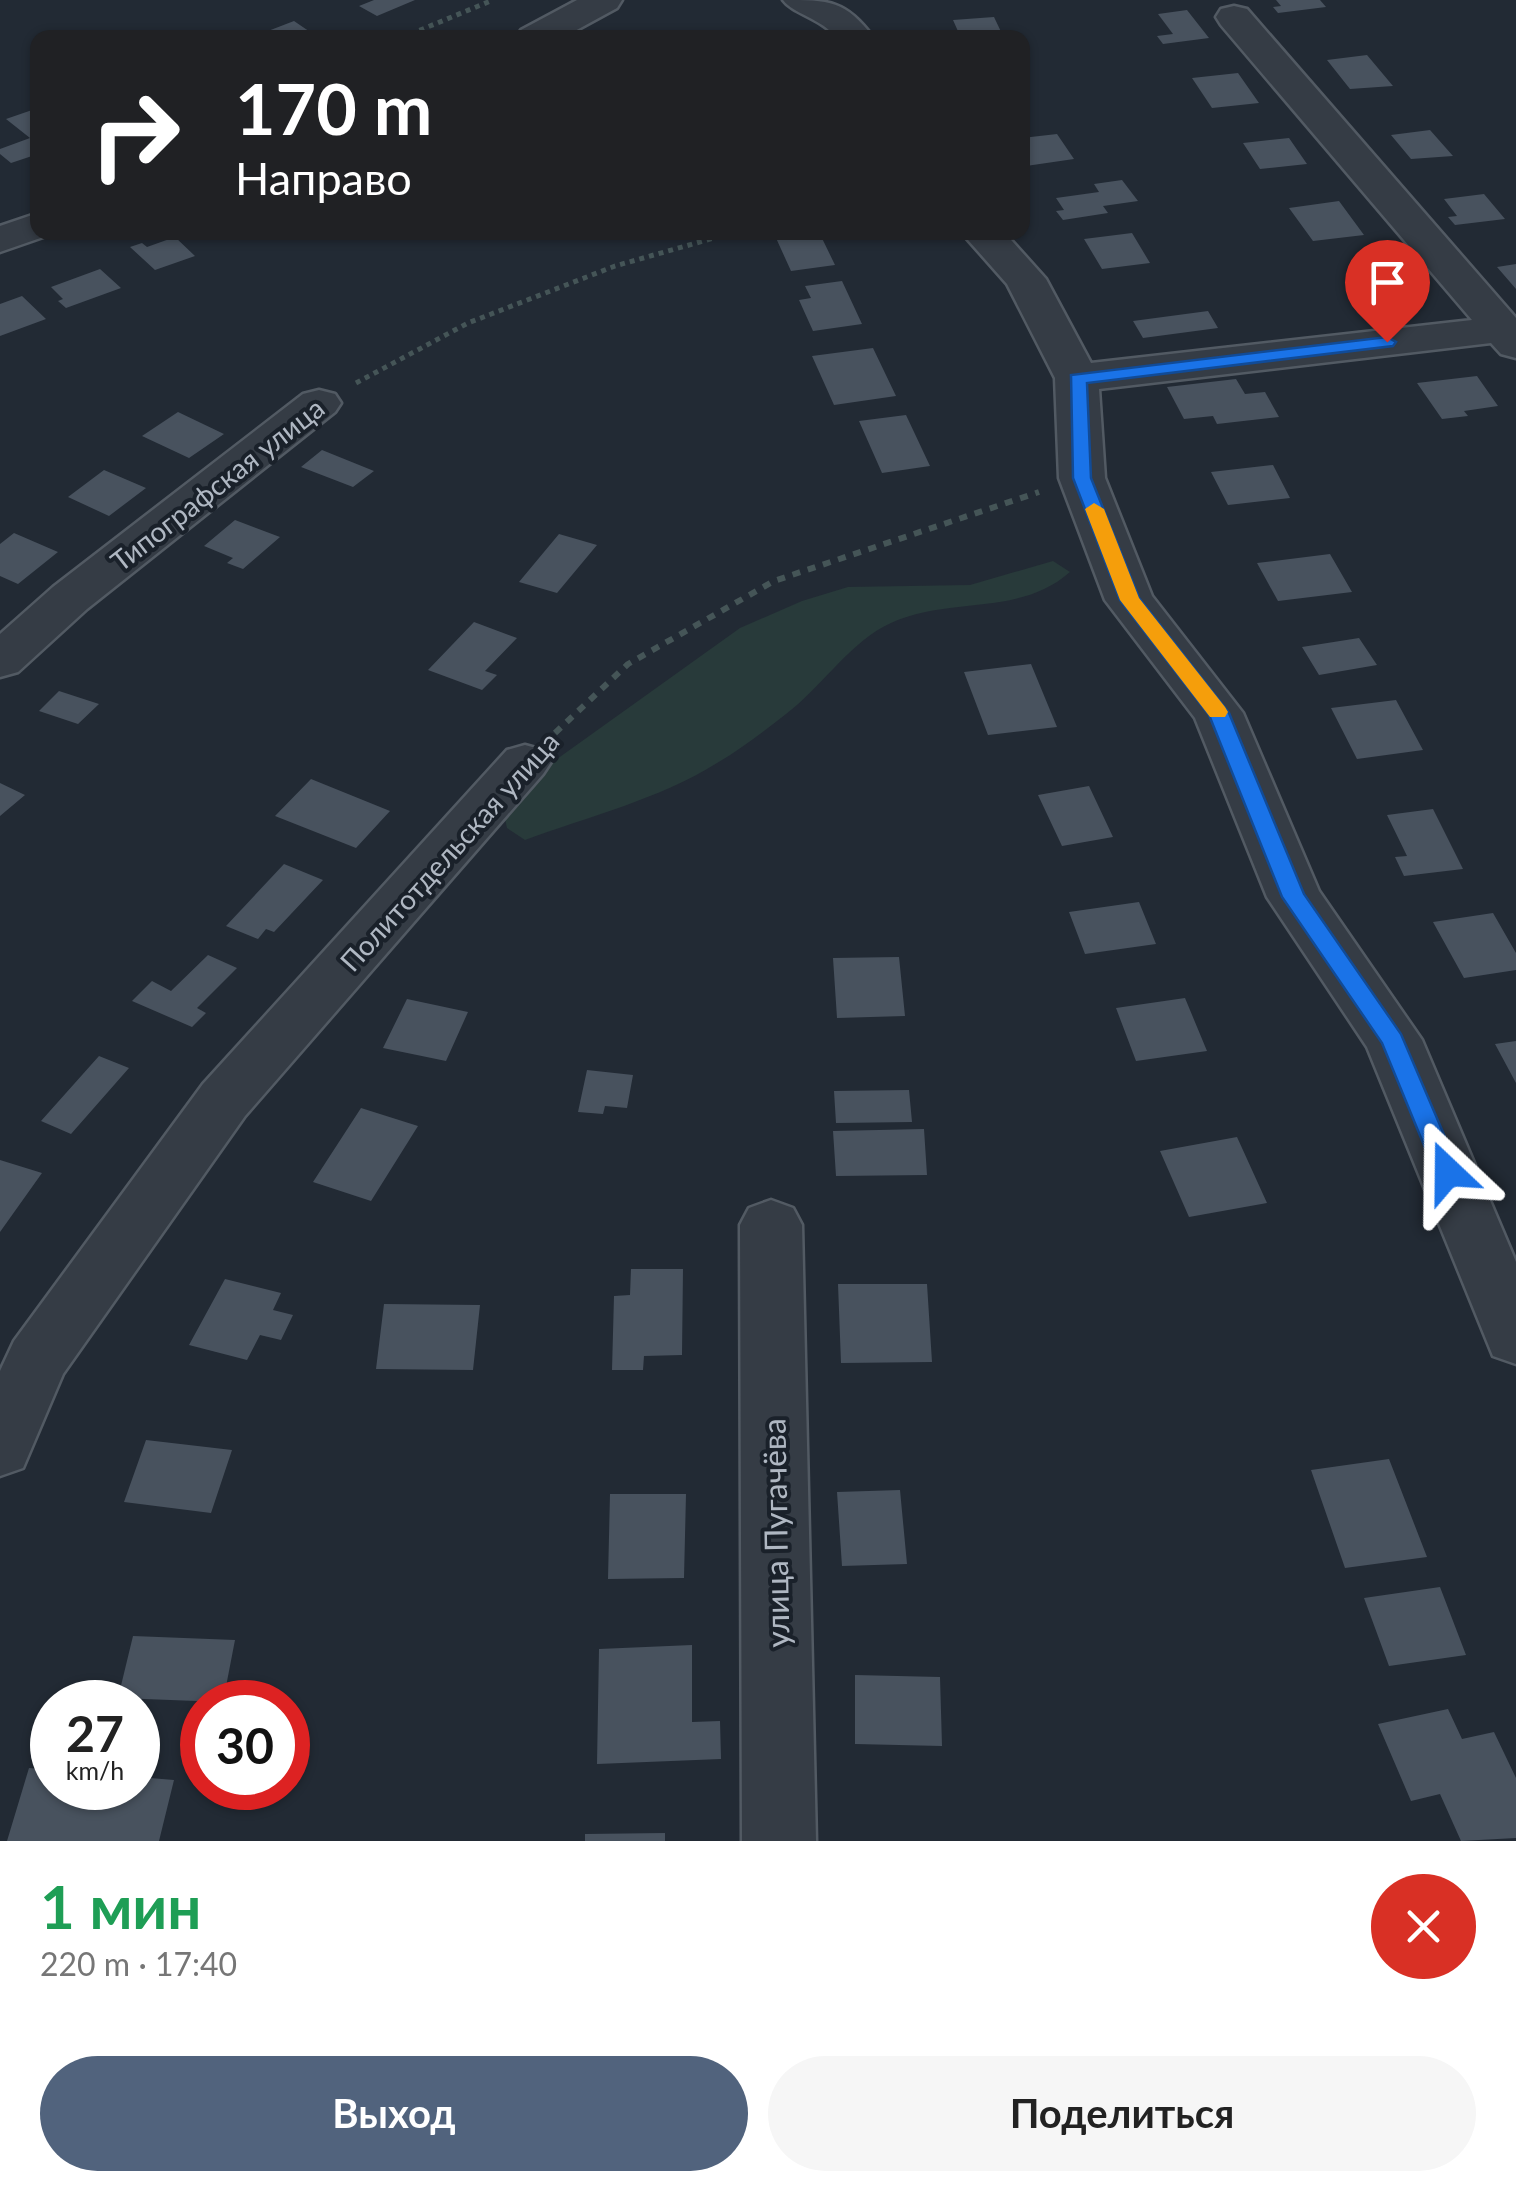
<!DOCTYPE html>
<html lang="ru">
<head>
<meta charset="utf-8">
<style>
	:root { --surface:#fff; --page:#f6f6f6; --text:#222; --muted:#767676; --accent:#51637d }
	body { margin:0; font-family:Lato,sans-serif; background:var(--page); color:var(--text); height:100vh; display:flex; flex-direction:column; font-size:38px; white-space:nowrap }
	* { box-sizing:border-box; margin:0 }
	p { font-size:32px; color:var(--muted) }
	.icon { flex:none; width:55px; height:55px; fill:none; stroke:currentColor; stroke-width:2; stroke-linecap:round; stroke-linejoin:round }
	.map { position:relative; height:1841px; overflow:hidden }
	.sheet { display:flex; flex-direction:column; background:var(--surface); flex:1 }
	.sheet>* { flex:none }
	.banner { position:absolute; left:30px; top:30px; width:1000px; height:210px; border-radius:20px; box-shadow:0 2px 8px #0004; background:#202124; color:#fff; overflow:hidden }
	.speed { position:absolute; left:30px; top:1680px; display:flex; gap:20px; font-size:50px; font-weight:700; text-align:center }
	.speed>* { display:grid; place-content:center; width:130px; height:130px; border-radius:50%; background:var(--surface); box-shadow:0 2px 8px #0004; line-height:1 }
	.speed small { font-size:25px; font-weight:400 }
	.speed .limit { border:15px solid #d22; background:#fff; color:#111 }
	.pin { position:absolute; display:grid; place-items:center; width:85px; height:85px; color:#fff; margin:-102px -42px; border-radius:50% 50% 50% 0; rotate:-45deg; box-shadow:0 0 10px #0007 }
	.pin .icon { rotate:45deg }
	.me { position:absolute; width:110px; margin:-55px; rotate:337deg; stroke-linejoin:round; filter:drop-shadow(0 0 8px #0008) }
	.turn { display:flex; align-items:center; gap:35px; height:210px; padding:0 40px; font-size:45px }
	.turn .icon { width:130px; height:130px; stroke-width:2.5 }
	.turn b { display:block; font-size:70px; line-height:85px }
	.round { display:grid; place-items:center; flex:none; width:105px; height:105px; border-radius:52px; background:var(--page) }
	.summary { display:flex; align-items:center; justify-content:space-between; height:170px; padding:0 40px }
	h1 { font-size:60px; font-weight:700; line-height:75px; color:#1e9e55 }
	.primary-button { display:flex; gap:20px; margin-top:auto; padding:20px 40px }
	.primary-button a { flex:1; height:115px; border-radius:60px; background:var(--accent); color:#fff; font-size:40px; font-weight:700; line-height:115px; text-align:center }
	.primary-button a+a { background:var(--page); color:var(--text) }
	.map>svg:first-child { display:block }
</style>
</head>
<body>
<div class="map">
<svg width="1516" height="1841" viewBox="0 0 1516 1841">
	<rect width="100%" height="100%" fill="#222a34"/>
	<path fill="#283a3a" d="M1053 561 1070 572C1017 619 943 594 883 627 848 646 818 690 786 714 764 731 741 749 717 763 660 799 587 817 525 840L507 828 503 810 550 764 740 628 802 601 848 587 970 585Z"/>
	<path fill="#48525e" d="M374 0H415L377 16 359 6Z
		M1276 0H1320L1326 7 1278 13 1273 7 1281 6Z
		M1187 10 1209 38 1163 44 1157 36 1173 34 1158 14Z
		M994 17 1004 38H961L953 20Z
		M294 21 319 38H277L268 31Z
		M1367 55 1393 86 1350 89 1327 60Z
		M1238 73 1259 103 1212 108 1192 78Z
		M35 109 38 154 11 163 0 154V149L30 138 6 119Z
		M1430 130 1453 156 1411 159 1391 135Z
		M1057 134 1074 159 1026 166 1022 138Z
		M1289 138 1307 164 1260 169 1243 143Z
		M1122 180 1138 201 1103 206 1108 213 1063 220 1056 211 1064 210 1056 198 1099 192 1094 184Z
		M1484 194 1505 219 1455 225 1448 217 1457 216 1444 199Z
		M1339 201 1364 235 1313 241 1289 208Z
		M819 232 835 265 791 271 776 238Z
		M1132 233 1150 263 1102 269 1084 239Z
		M175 237 195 256 155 270 130 247 142 243 147 247Z
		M1516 264V289L1497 267Z
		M100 269 121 288 66 308 58 301 63 299 51 287Z
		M1397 274 1420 304 1387 309 1379 297 1369 298 1355 280Z
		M842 281 862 324 813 331 799 300 811 298 805 286Z
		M22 296 46 319 0 336V304Z
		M1208 311 1218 328 1143 338 1133 321Z
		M873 348 896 396 834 405 812 356Z
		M1477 376 1498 406 1464 411 1468 416 1442 419 1417 383Z
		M1236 379 1245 394 1265 392 1279 417 1217 424 1213 416 1184 419 1167 387Z
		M178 412 224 434 189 458 142 436Z
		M906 415 930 466 882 473 859 421Z
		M322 450 374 471 353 487 301 467Z
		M1273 465 1290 498 1228 505 1211 472Z
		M104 470 146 488 109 516 68 497Z
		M235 520 280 537 243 569 227 563 233 558 204 546Z
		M14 533 58 552 18 584 0 576V544Z
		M559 534 597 545 557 593 519 582Z
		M1330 554 1352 592 1278 601 1257 563Z
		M474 622 517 638 485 671 497 675 482 690 428 670Z
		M1359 638 1377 665 1319 675 1302 647Z
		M1031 664 1057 727 988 735 964 672Z
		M59 691 99 704 78 724 39 711Z
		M1396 700 1423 750 1357 759 1331 708Z
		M311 779 390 811 356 848 275 816Z
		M0 783 25 795 0 816Z
		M1089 786 1113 837 1062 846 1038 795Z
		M1433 809 1463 869 1404 876 1395 857 1407 856 1387 815Z
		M284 864 323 880 274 932 266 929 258 939 226 926Z
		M1139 902 1156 944 1085 954 1069 912Z
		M1493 913 1516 953V970L1464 978 1433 922Z
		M208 955 237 968 197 1008 206 1013 192 1027 132 1001 152 981 171 991Z
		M899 957 905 1016 837 1018 833 958Z
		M1185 998 1207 1051 1136 1061 1116 1008Z
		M407 999 468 1012 446 1061 383 1048Z
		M1516 1041V1083L1495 1044Z
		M99 1056 129 1068 71 1134 41 1121Z
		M587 1070 633 1075 627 1108 605 1106 603 1114 578 1112Z
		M909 1090 912 1122 836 1123 834 1091Z
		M361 1108 418 1126 371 1201 313 1182Z
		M924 1129 927 1175 836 1176 833 1131Z
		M1237 1137 1267 1203 1189 1217 1160 1151Z
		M0 1160 42 1173 0 1232Z
		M631 1269H683L682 1355 644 1356 643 1370H612L614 1296 630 1295Z
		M225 1279 281 1293 273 1310 293 1315 281 1340 260 1335 247 1360 189 1345Z
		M838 1284H927L932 1362 841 1363Z
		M384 1304 480 1305 473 1370 376 1369Z
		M146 1440 232 1450 211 1513 124 1502Z
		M1389 1459 1427 1557 1345 1568 1311 1470Z
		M900 1490 907 1564 842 1566 837 1492Z
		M610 1494H686L684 1578 608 1579Z
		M1440 1587 1466 1655 1389 1666 1364 1598Z
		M133 1636 235 1640 223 1702 118 1698Z
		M692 1645V1722L720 1721 721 1759 597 1764 599 1649Z
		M855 1675 940 1677 942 1746 855 1744Z
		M1448 1709 1462 1739 1494 1732 1516 1778V1838L1461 1841 1440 1794 1411 1801 1378 1724Z
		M29 1768 52 1770V1788H138V1777L174 1780 159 1841H7Z
		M665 1833V1841H585V1834Z"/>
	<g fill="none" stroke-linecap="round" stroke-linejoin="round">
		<g stroke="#525a63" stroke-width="5">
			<path id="minor" d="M577 0H622L617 8 562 38H516L521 30Z
				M783 0C830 0 845 0 874 38H837C821 18 793 14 783 0Z
				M1234 6 1247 9 1516 318V358L1501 354 1491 343 1099 389 1105 478 1152 596 1243 713 1319 891 1422 1040 1516 1262V1364L1493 1356 1367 1047 1267 897 1195 718 1105 600 1059 478 1055 378 1007 284 961 232H1004L1046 279 1091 363 1472 320 1221 25 1216 17 1221 9Z
				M38 213V232L52 234 0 252V226Z
				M319 390 335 394 341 403 335 412 87 609 18 672 0 677V634L53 587 303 394Z
				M525 745 543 750 551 762 543 774 245 1116 63 1374 23 1468 0 1476V1371L14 1341 203 1084 507 750Z
				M771 1200 793 1208 802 1225 816 1841H742L740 1225 749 1208Z"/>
		</g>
		<path stroke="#455557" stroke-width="5" stroke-dasharray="5 5" stroke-linecap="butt" d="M401 38 493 0
			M356 383 468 323 615 266 735 232"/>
		<path stroke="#455557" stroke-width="6" stroke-dasharray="8 8" stroke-linecap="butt" d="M555 733 628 664 774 581 1039 492"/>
		<use href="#minor" fill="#353c45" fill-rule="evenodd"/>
	</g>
	<path fill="#1a73e8" stroke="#114b97" stroke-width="2.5" d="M1387 337 1396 342 1393 346 1087 383 1091 478 1139 598 1229 713 1304 894 1401 1034 1460 1172 1457 1179H1439L1435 1172 1382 1043 1282 897 1209 715 1120 600 1073 478 1071 375Z"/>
	<path fill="#f59e0b" d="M1094 503 1104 509 1139 598 1225 707 1228 712 1225 717H1210L1120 600 1085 509Z"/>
	<g text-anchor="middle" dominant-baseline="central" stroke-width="8" stroke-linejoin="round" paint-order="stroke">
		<g font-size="28" fill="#afb7c2" stroke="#1a212a">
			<text transform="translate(217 484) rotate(-38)">Типографская улица</text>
			<text transform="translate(449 851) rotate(-48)">Политотдельская улица</text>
		</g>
		<g font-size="32" fill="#afb7c2" stroke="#1a212a">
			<text transform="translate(775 1533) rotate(-91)">улица Пугачёва</text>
		</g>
	</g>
</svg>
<div class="speed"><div>27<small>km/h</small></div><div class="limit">30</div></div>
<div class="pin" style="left:1387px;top:342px;background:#d93025"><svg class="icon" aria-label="arrive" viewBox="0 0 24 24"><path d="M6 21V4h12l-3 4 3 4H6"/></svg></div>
<svg class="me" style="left:1448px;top:1172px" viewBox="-20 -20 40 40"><path d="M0-17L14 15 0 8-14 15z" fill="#1a73e8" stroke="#fff" stroke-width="4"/></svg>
<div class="banner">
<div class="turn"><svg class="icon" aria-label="right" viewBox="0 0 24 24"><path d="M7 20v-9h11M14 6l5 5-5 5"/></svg><div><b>170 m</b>Направо</div></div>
</div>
</div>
<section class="sheet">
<div class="summary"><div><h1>1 мин</h1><p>220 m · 17:40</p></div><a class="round" style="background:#d93025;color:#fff"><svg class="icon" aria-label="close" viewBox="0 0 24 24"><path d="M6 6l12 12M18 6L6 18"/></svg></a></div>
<div class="primary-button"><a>Выход</a><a>Поделиться</a></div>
</section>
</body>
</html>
